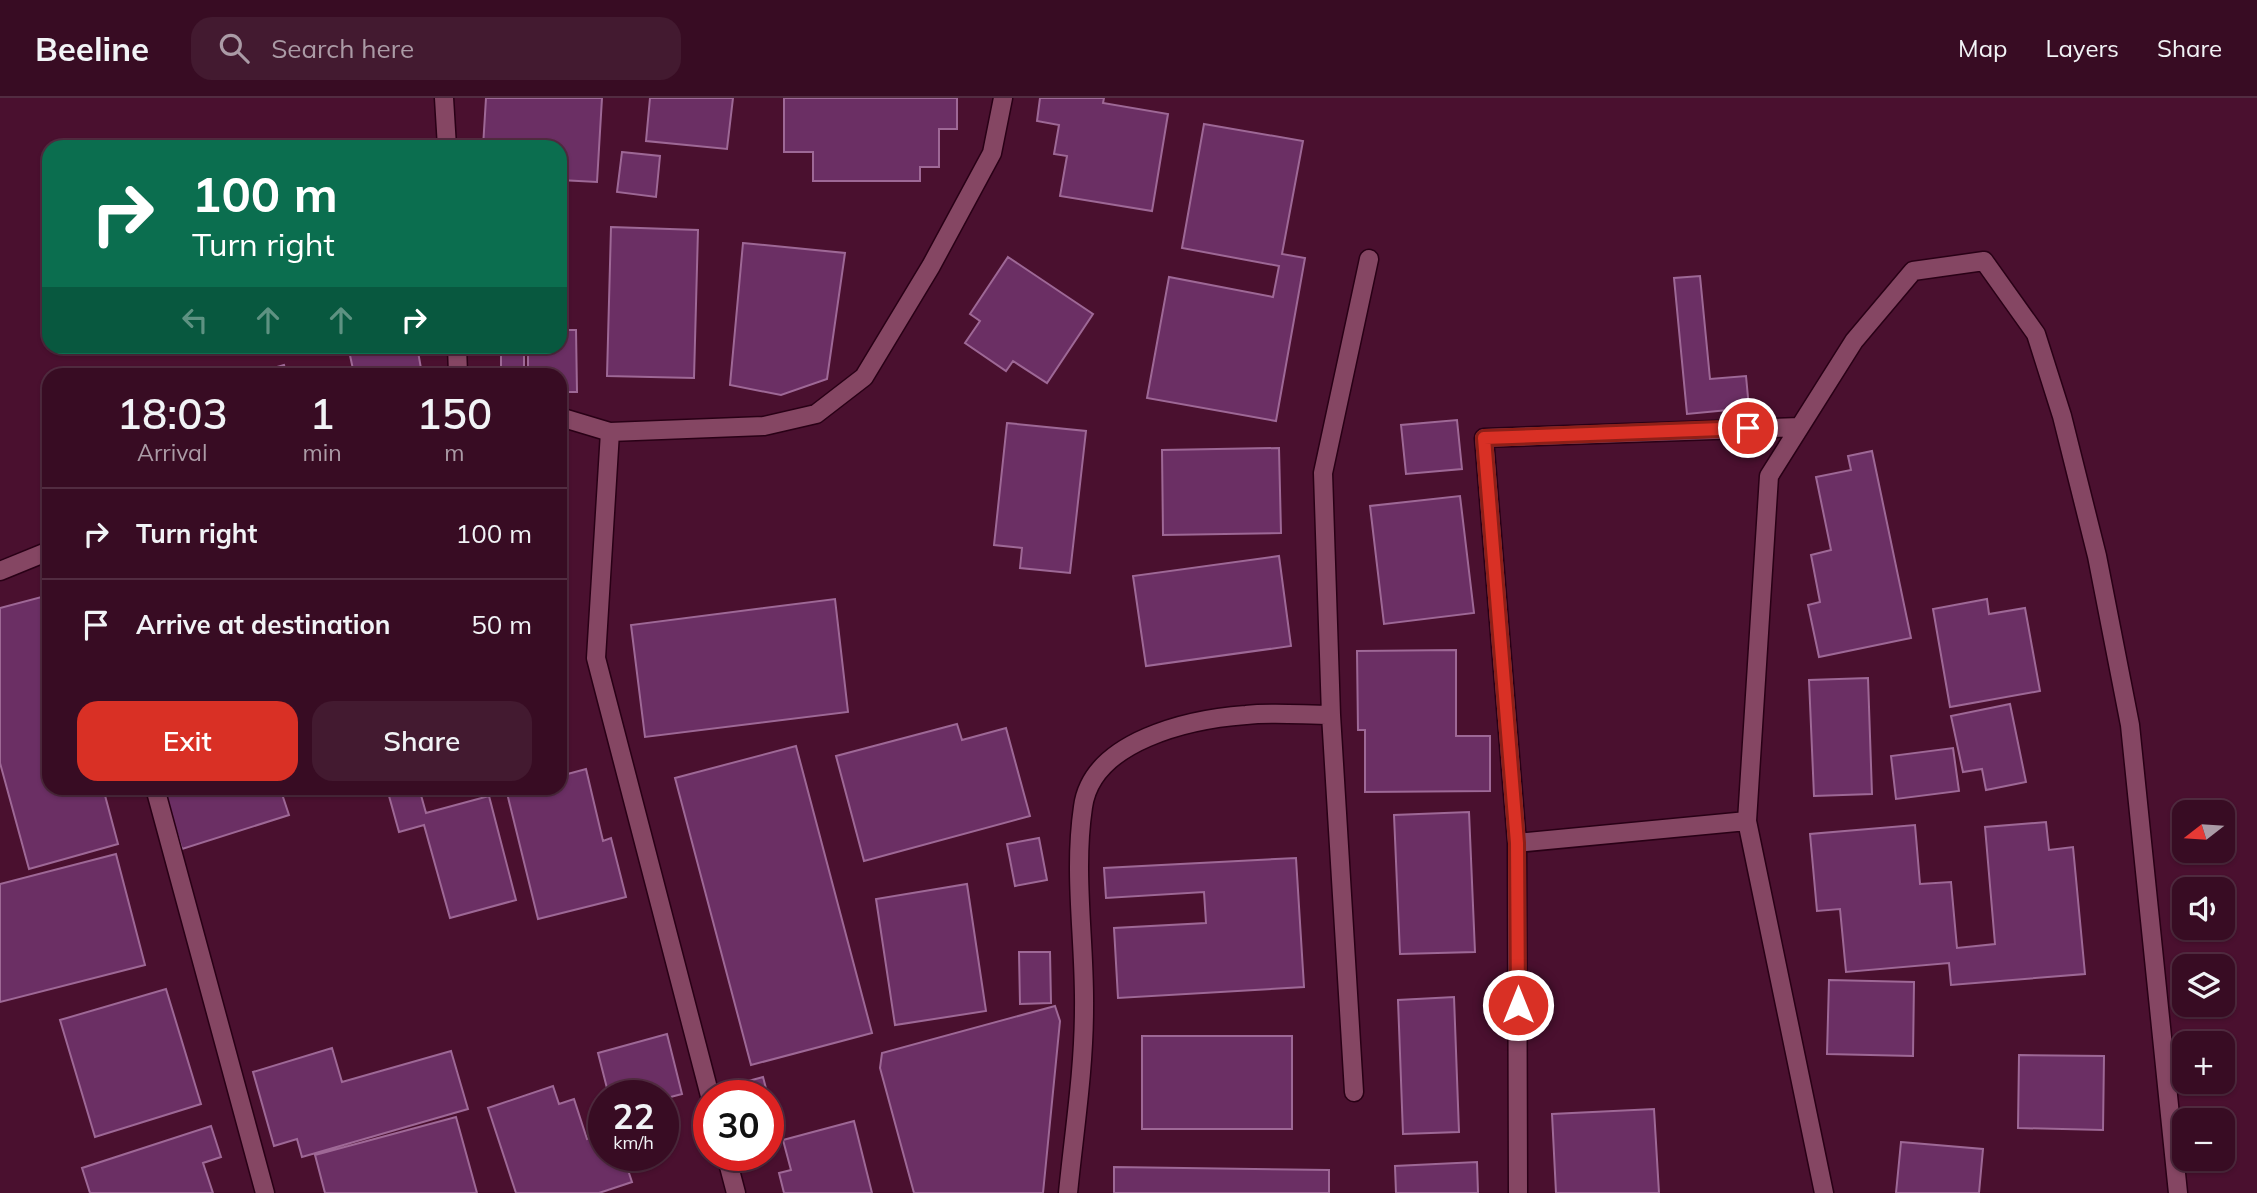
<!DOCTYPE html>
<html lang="en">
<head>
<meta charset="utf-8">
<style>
	:root { --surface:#380c23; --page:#431a30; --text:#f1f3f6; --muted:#ab9ba6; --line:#522c41; --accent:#d93025 }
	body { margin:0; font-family:Mulish,sans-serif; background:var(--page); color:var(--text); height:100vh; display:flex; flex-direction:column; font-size:26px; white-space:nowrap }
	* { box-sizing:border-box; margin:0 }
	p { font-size:23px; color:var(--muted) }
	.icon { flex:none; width:38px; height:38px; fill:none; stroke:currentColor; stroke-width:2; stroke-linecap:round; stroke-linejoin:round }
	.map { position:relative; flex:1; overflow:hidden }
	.panel { position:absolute; left:42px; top:270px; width:525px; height:427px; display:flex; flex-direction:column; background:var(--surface); border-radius:21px; box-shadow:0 2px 5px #0004,0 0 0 2px var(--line) }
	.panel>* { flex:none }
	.banner { position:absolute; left:42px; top:42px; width:525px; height:214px; border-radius:21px; box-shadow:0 2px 5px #0004,0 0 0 2px var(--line); background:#0b6e4f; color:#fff; overflow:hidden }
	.needle { width:46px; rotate:253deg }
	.tools { position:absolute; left:2172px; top:702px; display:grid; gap:14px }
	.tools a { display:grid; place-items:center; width:63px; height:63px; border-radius:14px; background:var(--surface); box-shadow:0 2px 5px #0004,0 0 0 2px var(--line); font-size:35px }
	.speed { position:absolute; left:588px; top:982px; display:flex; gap:14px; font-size:35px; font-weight:700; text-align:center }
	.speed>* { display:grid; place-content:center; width:91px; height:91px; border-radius:50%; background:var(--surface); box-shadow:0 2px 5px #0004,0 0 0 2px var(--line); line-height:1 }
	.speed small { font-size:18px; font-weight:400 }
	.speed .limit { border:10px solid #d22; background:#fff; color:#111 }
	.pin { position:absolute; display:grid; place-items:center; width:60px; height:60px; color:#fff; margin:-30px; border:4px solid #fff; border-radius:50%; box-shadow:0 2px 7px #0007 }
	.me { position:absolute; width:77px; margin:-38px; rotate:0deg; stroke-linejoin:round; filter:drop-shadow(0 0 5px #0008) }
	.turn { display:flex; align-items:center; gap:24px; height:147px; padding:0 35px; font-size:32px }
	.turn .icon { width:91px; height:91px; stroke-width:2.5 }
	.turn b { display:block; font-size:49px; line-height:60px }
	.lanes { display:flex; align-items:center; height:66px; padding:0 35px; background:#0003; justify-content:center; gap:35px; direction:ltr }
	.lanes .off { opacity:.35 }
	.eta { display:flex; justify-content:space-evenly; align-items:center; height:119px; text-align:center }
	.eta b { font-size:42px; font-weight:600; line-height:49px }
	.cta { display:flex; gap:14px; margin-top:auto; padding:14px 35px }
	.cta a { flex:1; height:80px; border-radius:21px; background:var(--accent); color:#fff; font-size:28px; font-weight:600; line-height:80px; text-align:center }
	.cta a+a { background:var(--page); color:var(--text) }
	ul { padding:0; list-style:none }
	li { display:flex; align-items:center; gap:21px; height:91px; padding:0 35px; border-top:2px solid var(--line) }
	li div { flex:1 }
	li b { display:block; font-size:26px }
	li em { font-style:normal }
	header { display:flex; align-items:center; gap:42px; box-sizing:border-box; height:98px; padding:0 35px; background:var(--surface); border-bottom:2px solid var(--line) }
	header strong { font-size:33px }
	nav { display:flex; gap:38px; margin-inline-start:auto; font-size:24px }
	.search { width:490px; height:63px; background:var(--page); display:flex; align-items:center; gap:18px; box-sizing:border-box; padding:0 24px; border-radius:21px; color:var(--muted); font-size:26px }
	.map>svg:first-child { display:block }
</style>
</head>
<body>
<header>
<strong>Beeline</strong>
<div class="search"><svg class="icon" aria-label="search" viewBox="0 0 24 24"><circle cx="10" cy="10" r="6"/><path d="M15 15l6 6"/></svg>Search here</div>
<nav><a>Map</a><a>Layers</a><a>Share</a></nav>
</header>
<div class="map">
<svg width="2257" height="1095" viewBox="0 0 2257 1095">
	<rect width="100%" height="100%" fill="#4a102f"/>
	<path fill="#6b2f64" stroke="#9e6896" stroke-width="2" d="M486 0H602L597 84 560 82V49H483Z
		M650 0H733L727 51 646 43Z
		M784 0H957V31H939V69H920V83H813V54H784Z
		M1040 0H1104L1103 5 1168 16 1152 113 1060 98 1067 58 1054 56 1059 27 1037 23Z
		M1204 26 1303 43 1282 156 1305 160 1276 323 1147 300 1169 179 1273 199 1279 168 1182 150Z
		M622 54 660 58 656 99 617 94Z
		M611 129 698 132 694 280 607 278Z
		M743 145 845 155 827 281 781 297 730 287Z
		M1008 159 1093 216 1047 285 1013 263 1006 273 965 245 980 223 970 216Z
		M1700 178 1710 281 1746 278 1749 310 1687 316 1674 180Z
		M560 232H576L577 294H560V276H528V248H560Z
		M348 248H417L422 276H354Z
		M501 253H524V276H501Z
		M284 267 287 276H252Z
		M1457 322 1462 371 1406 376 1401 327Z
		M1007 325 1086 333 1070 475 1020 470 1022 450 994 447Z
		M560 347H565L562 645H560Z
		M1279 350 1281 435 1163 437 1162 352Z
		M1872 353 1911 540 1819 559 1808 507 1820 504 1811 457 1831 452 1816 379 1851 372 1848 358Z
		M1460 398 1474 515 1384 526 1370 408Z
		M1279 458 1291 548 1146 568 1133 478Z
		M49 497V690H103L118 746 29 771 0 665V510Z
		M835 501 848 614 645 639 631 527Z
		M1987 501 1989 516 2025 510 2040 593 1950 609 1933 511Z
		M1456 552V638H1490V693L1365 694V632H1358L1357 553Z
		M1868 580 1872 696 1814 698 1809 582Z
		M2010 606 2026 684 1986 692 1982 671 1963 674 1951 618Z
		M957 626 962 642 1006 630 1030 718 864 763 836 658Z
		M796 648 872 935 751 967 675 680Z
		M1953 650 1959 693 1896 701 1891 658Z
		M586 671 603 743 611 740 626 799 538 821 506 691 560 690V678Z
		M162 690H280L289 717 182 751Z
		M419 690 426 715 489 698 516 802 450 820 424 727 399 734 389 698Z
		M1469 714 1475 854 1400 856 1394 717Z
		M2046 724 2049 752 2073 749 2085 876 1951 887 1949 865 1846 874 1840 811 1817 813 1810 736 1915 727 1920 786 1951 784 1957 850 1995 846 1985 729Z
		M1039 740 1047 782 1015 788 1007 746Z
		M116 756 145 867 0 904V786Z
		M1296 760 1304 889 1118 900 1114 830 1206 825 1204 794 1106 800 1104 770Z
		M967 786 986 913 895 927 876 801Z
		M1019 854H1050L1051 905 1020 906Z
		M1829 882 1914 884 1913 958 1827 956Z
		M166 891 201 1006 95 1039 60 922Z
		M1454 899 1459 1034 1403 1036 1398 902Z
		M1055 908 1060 923 1043 1095H914L880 970 882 955Z
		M667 936 682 996 663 1001V998H609L598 955Z
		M1142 938H1292V1031H1142Z
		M332 950 342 984 451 953 468 1011 302 1059 297 1041 274 1048 253 974Z
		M2019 957 2104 958 2103 1032 2018 1030Z
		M763 979 768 998H732L730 988Z
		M553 988 559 1006 574 1001 587 1041 604 1036V1057H623L632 1084 599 1095H516L488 1010Z
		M768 998 778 1034 768 1037Z
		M1654 1011 1659 1095H1556L1552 1016Z
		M456 1019 477 1095H325L315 1057Z
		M854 1023 872 1095H784L779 1075 791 1072 783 1042Z
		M211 1028 221 1059 203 1065 213 1095H90L82 1070Z
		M1901 1044 1983 1051 1979 1095H1896Z
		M1477 1064 1478 1095H1396L1395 1068Z
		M1114 1069 1329 1072V1095H1114Z"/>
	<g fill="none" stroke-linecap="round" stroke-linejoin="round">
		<g stroke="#290016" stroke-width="21">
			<path id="street" d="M444 0 447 49
				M457 248 458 276
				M560 319 610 334 764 328 816 316 864 279 931 168 992 55 1003 0
				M610 334 596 560 710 998
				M0 473 49 453
				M1331 617 1354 994
				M155 690 265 1095
				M1517 745 1747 723
				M726 1057 736 1095
				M1068 1095C1074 1034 1084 972 1084 910 1085 843 1073 776 1083 709 1092 642 1191 621 1246 617 1274 614 1303 617 1331 617L1323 375 1369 161
				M1518 1095 1517 745 1484 340 1800 329
				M1824 1095 1747 723 1769 378 1854 243 1913 173 1984 163 2036 236 2062 318 2097 458 2130 627 2178 1095"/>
		</g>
		<use href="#street" stroke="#854663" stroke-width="18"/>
	</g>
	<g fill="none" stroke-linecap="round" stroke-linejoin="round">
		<g stroke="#8d1f18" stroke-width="18">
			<path id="route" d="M1518 907 1517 745 1484 340 1748 330"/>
		</g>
		<use href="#route" stroke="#d93025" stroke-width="12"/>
	</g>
</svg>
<div class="tools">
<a><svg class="needle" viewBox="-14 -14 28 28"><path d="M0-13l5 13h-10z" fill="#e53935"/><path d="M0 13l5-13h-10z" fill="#ab9ba6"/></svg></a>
<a><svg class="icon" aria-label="sound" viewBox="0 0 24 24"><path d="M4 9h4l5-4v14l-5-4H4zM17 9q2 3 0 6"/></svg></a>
<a><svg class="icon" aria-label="layers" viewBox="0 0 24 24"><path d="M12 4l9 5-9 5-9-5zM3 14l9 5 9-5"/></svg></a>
<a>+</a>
<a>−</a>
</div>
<div class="speed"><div>22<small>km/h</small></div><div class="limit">30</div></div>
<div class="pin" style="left:1748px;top:330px;background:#d93025"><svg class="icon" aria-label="arrive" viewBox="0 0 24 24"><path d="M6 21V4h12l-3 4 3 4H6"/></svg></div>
<svg class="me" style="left:1518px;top:907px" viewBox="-20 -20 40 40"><circle r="17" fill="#d93025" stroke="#fff" stroke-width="3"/><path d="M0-11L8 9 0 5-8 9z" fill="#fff"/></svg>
<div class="banner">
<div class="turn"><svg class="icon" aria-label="right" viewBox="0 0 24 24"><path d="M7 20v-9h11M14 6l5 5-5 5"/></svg><div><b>100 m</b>Turn right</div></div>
<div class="lanes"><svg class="icon off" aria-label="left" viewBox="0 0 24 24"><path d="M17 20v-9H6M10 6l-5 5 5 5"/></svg><svg class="icon off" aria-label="ahead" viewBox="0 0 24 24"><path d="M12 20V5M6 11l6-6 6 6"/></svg><svg class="icon off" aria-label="ahead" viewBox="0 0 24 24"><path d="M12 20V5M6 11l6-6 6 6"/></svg><svg class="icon" aria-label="right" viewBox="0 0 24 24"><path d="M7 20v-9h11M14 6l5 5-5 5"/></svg></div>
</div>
<section class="panel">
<div class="eta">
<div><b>18:03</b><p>Arrival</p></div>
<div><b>1</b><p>min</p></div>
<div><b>150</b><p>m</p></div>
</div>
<ul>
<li><svg class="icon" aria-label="right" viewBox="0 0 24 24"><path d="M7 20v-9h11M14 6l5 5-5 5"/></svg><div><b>Turn right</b></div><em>100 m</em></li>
<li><svg class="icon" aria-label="arrive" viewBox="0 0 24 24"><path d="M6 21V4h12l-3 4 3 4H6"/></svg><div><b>Arrive at destination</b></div><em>50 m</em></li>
</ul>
<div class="cta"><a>Exit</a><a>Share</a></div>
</section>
</div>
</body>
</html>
